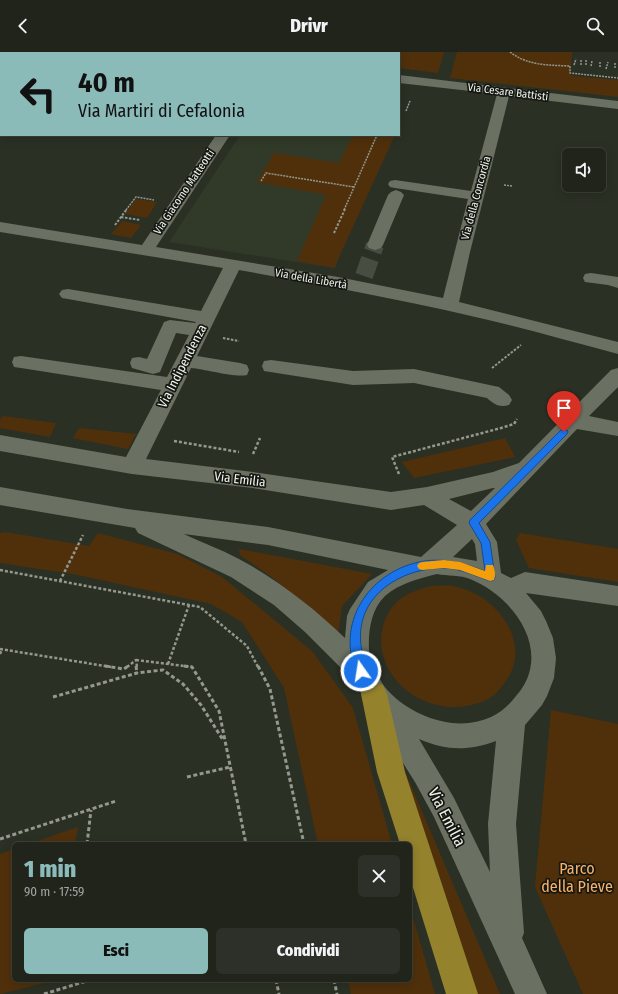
<!DOCTYPE html>
<html lang="it">
<head>
<meta charset="utf-8">
<style>
	:root { --surface:#20241b; --page:#2d3028; --text:#f1f3f6; --muted:#a2a4a3; --line:#3d413a; --accent:#8bbbb9 }
	body { margin:0; font-family:"Fira Sans Condensed",sans-serif; background:var(--page); color:var(--text); height:100vh; display:flex; flex-direction:column; font-size:15px; white-space:nowrap }
	* { box-sizing:border-box; margin:0 }
	p { font-size:13px; color:var(--muted) }
	.icon { flex:none; width:22px; height:22px; fill:none; stroke:currentColor; stroke-width:2; stroke-linecap:round; stroke-linejoin:round }
	.map { position:relative; flex:1; overflow:hidden }
	.sheet { position:absolute; left:12px; top:790px; width:400px; height:140px; display:flex; flex-direction:column; background:var(--surface); border-radius:6px; box-shadow:0 2px 10px #0003,0 0 0 1px var(--line) }
	.sheet>* { flex:none }
	.top-card { position:absolute; left:0px; top:0px; width:400px; height:84px; box-shadow:0 2px 10px #0003,0 0 0 1px var(--line); background:#8bbbb9; color:#111; overflow:hidden }
	.buttons { position:absolute; left:562px; top:96px; display:grid; gap:8px }
	.buttons a { display:grid; place-items:center; width:44px; height:44px; border-radius:6px; background:var(--surface); box-shadow:0 2px 10px #0003,0 0 0 1px var(--line); font-size:20px }
	.pin { position:absolute; display:grid; place-items:center; width:34px; height:34px; color:#fff; margin:-41px -17px; border-radius:50% 50% 50% 0; rotate:-45deg; box-shadow:0 0 4px #0007 }
	.pin .icon { rotate:45deg }
	.me { position:absolute; width:44px; margin:-22px; rotate:347deg; stroke-linejoin:round; filter:drop-shadow(0 0 3px #0008) }
	.turn { display:flex; align-items:center; gap:14px; height:84px; padding:0 12px; font-size:18px }
	.turn .icon { width:52px; height:52px; stroke-width:2.5 }
	.turn b { display:block; font-size:28px; line-height:34px }
	.round { display:grid; place-items:center; flex:none; width:42px; height:42px; border-radius:6px; background:var(--page) }
	.head { display:flex; align-items:center; justify-content:space-between; height:68px; padding:0 12px }
	h1 { font-size:24px; font-weight:800; line-height:30px; color:var(--accent) }
	.action { display:flex; gap:8px; margin-top:auto; padding:8px 12px }
	.action a { flex:1; height:46px; border-radius:6px; background:var(--accent); color:#111; font-size:16px; font-weight:800; line-height:46px; text-align:center }
	.action a+a { background:var(--page); color:var(--text) }
	header { display:flex; justify-content:space-between; align-items:center; height:52px; padding:0 12px; background:var(--surface); font-size:18px; font-weight:800 }
	.map>svg:first-child { display:block }
</style>
</head>
<body>
<header><svg class="icon" aria-label="back" viewBox="0 0 24 24"><path d="M15 5l-7 7 7 7"/></svg>Drivr<svg class="icon" aria-label="search" viewBox="0 0 24 24"><circle cx="10" cy="10" r="6"/><path d="M15 15l6 6"/></svg></header>
<div class="map">
<svg width="618" height="942" viewBox="0 0 618 942">
	<rect width="100%" height="100%" fill="#2b3024"/>
	<path fill="#313a28" d="M240 83H386L335 216 169 190Z"/>
	<path fill="#50300b" d="M314 0H444L438 21 399 16V1Z
		M457 0H572L570 22 573 24 618 28V45L450 26Z
		M353 83H395L334 216 297 209 326 143 257 130 274 101 339 111Z
		M136 147 157 150 147 166 125 162Z
		M122 169 141 173 131 186 111 182Z
		M3 364 56 371 50 385 0 376V368Z
		M79 376 136 382 128 397 73 386Z
		M505 386 515 405 414 426 402 410Z
		M5 480 89 494 98 481 177 502 222 525 313 600 353 656 392 792H318L284 636 242 570 211 552 73 522 0 511V481Z
		M520 481 618 497V530L529 516 516 488Z
		M239 497 372 522 342 554 338 583 277 529 240 503Z
		M431 534C437 534 445 533 452 534 485 539 519 571 515 607 513 620 506 630 498 639 491 648 477 652 466 654 421 662 371 623 383 574 385 567 390 556 396 551 405 541 418 538 431 534Z
		M551 658 618 672V942H583L535 835Z
		M401 710 500 942H477Z
		M78 775 75 792H29Z
		M14 797V928H56L0 942V802Z
		M410 855 435 942H351L348 928H410Z"/>
	<g fill="none" stroke-linecap="round" stroke-linejoin="round">
		<path stroke="#484d42" stroke-width="18" stroke-dasharray="18 8" stroke-linecap="butt" d="M364 224 375 193"/>
		<path stroke="#94988e" stroke-width="1.5" stroke-dasharray="2 1" stroke-linecap="butt" d="M225 0 234 1
			M510 0C528 14 549 13 570 14V21L618 26
			M581 8V14
			M586 8V14
			M600 10V16
			M615 11V17
			M574 13 576 7
			M591 14 592 9
			M606 17 608 10
			M406 59 410 49
			M261 129 266 121 354 135
			M504 133 512 134
			M126 158 136 145 154 148
			M344 158 377 83"/>
		<path stroke="#94988e" stroke-width="2" stroke-dasharray="2.5 1.5" stroke-linecap="butt" d="M121 165 140 168
			M115 173 127 157
			M334 181 345 157
			M223 286 239 289
			M492 316 521 293"/>
		<path stroke="#94988e" stroke-width="2.5" stroke-dasharray="3 2" stroke-linecap="butt" d="M174 389 239 400
			M253 402 260 386
			M399 422 392 405 501 376 514 372 517 367
			M0 518 200 555 247 594 258 615
			M60 529 83 483
			M0 597 111 615
			M0 602 2 597
			M136 608 192 615
			M168 612 189 553
			M127 615 136 608 137 615"/>
		<path stroke="#94988e" stroke-width="3" stroke-dasharray="4 2.5" stroke-linecap="butt" d="M105 614 124 617 128 614
			M136 614 137 621
			M184 614 192 615 219 659 246 792
			M258 614 270 637 304 792
			M53 645 137 621 163 618 183 632 201 653 223 688
			M187 725 230 715
			M0 787 116 749
			M87 792 91 758
			M276 928 279 942
			M334 928 337 942
			M44 942 90 928"/>
		<path fill="#6a7163" fill-rule="evenodd" d="M70 0H90L91 1H71Z
			M147 0H168L169 1H148Z
			M0 22H1V30H0Z
			M399 23 618 49V57L509 44 470 200 459 250 618 290V302C569 289 520 275 471 264 394 246 316 232 239 218L197 304 240 311 247 313 249 318 247 323C235 326 205 317 191 316L146 407 253 420 391 440 427 435 493 420 519 411 611 318 618 316V335L589 364 618 370V384L577 377 486 472 497 490 501 521 511 526 525 520 618 534V554L526 541 541 559 546 569 553 586 556 606 554 626 547 644 542 653 525 673 516 772 524 881 522 886 547 942H515L434 765 415 730 365 651 356 629 352 627 305 580 274 553 231 525 138 481 135 476 0 453V435L127 457 268 475 421 505 457 473 424 453 391 458 253 436 132 422 0 399V383L126 405 161 338 21 316 14 315 12 310 14 305 21 304 167 325 189 283 176 281 160 320 153 322 132 316 130 311 132 306 139 305 147 307 164 270 170 268 195 271 196 270 68 247 62 246 59 242 62 238 68 237 201 259 223 216 0 180V170L142 193 216 83H230L156 195 338 225 443 246 468 147 395 136 390 135 388 132 390 129 395 128 471 139 497 42 399 31ZM493 436H495L471 459 449 447ZM184 482 268 493 388 518 368 530 350 557 347 564 345 586C316 558 284 533 248 512 228 500 205 492 184 482ZM472 487 475 492 477 509 453 505ZM437 522C447 524 461 523 470 527 515 545 554 601 516 644 509 653 501 661 491 665 455 682 407 663 384 634 381 630 379 625 378 620 375 614 369 605 369 598 368 580 371 557 385 544 400 531 418 527 437 522ZM419 687C447 699 468 699 496 689L488 772 490 820 454 746Z
			M0 44H1L0 53Z
			M396 138 401 140 404 143 383 193 381 196 375 198 369 196 367 193 388 143 391 140Z
			M591 221 618 225V236L608 233 585 230 583 226 585 222Z
			M271 308 353 319 414 317 499 335 509 343 512 348 509 353C499 356 494 352 487 346L414 331 353 333 264 319 262 314 264 309Z"/>
		<path fill="#94822d" fill-rule="evenodd" d="M374 630 383 633 387 642 405 720 478 942H446L410 826V792H400L377 720 361 642 365 633Z"/>
	</g>
	<path fill="#1a73e8" stroke="#114b97" d="M564 377 567 378 568 380 567 382 479 471 490 490 495 525 494 528 490 529C475 524 460 516 443 516 407 516 366 537 361 576 359 591 363 605 366 619L364 622 361 624 357 622C335 572 368 521 419 510 442 505 463 511 485 519L481 491 469 471 470 468 561 378Z"/>
	<path fill="#f59e0b" d="M444 508 460 510 485 519 486 513H493C495 518 496 523 494 528L490 529 460 518 444 516 422 518 419 517 417 514 419 511 422 510Z"/>
	<g text-anchor="middle" dominant-baseline="central" stroke-width="3.5" stroke-linejoin="round" paint-order="stroke">
		<g font-size="11" fill="#eef2ea" stroke="#151712">
			<text transform="translate(508 40) rotate(7)">Via Cesare Battisti</text>
			<text transform="translate(184 140) rotate(-56)">Via Giacomo Matteotti</text>
			<text transform="translate(476 146) rotate(-75)">Via della Concordia</text>
			<text transform="translate(311 227) rotate(10)">Via della Libertà</text>
		</g>
		<g font-size="13" fill="#eef2ea" stroke="#151712">
			<text transform="translate(182 314) rotate(-63)">Via Indipendenza</text>
			<text transform="translate(240 427) rotate(7)">Via Emilia</text>
		</g>
		<g font-size="16" fill="#eef2ea" stroke="#151712">
			<text transform="translate(447 765) rotate(63)">Via Emilia</text>
		</g>
		<g font-size="16" fill="#fcb266" stroke="#151712">
			<text x="577" y="816">Parco<tspan x="577" dy="18">della Pieve</tspan></text>
		</g>
	</g>
</svg>
<div class="buttons">
<a><svg class="icon" aria-label="sound" viewBox="0 0 24 24"><path d="M4 9h4l5-4v14l-5-4H4zM17 9q2 3 0 6"/></svg></a>
</div>
<div class="pin" style="left:564px;top:380px;background:#d93025"><svg class="icon" aria-label="arrive" viewBox="0 0 24 24"><path d="M6 21V4h12l-3 4 3 4H6"/></svg></div>
<svg class="me" style="left:361px;top:619px" viewBox="-20 -20 40 40"><circle r="17" fill="#1a73e8" stroke="#fff" stroke-width="3"/><path d="M0-11L8 9 0 5-8 9z" fill="#fff"/></svg>
<div class="top-card">
<div class="turn"><svg class="icon" aria-label="left" viewBox="0 0 24 24"><path d="M17 20v-9H6M10 6l-5 5 5 5"/></svg><div><b>40 m</b>Via Martiri di Cefalonia</div></div>
</div>
<section class="sheet">
<div class="head"><div><h1>1 min</h1><p>90 m · 17:59</p></div><a class="round"><svg class="icon" aria-label="close" viewBox="0 0 24 24"><path d="M6 6l12 12M18 6L6 18"/></svg></a></div>
<div class="action"><a>Esci</a><a>Condividi</a></div>
</section>
</div>
</body>
</html>
